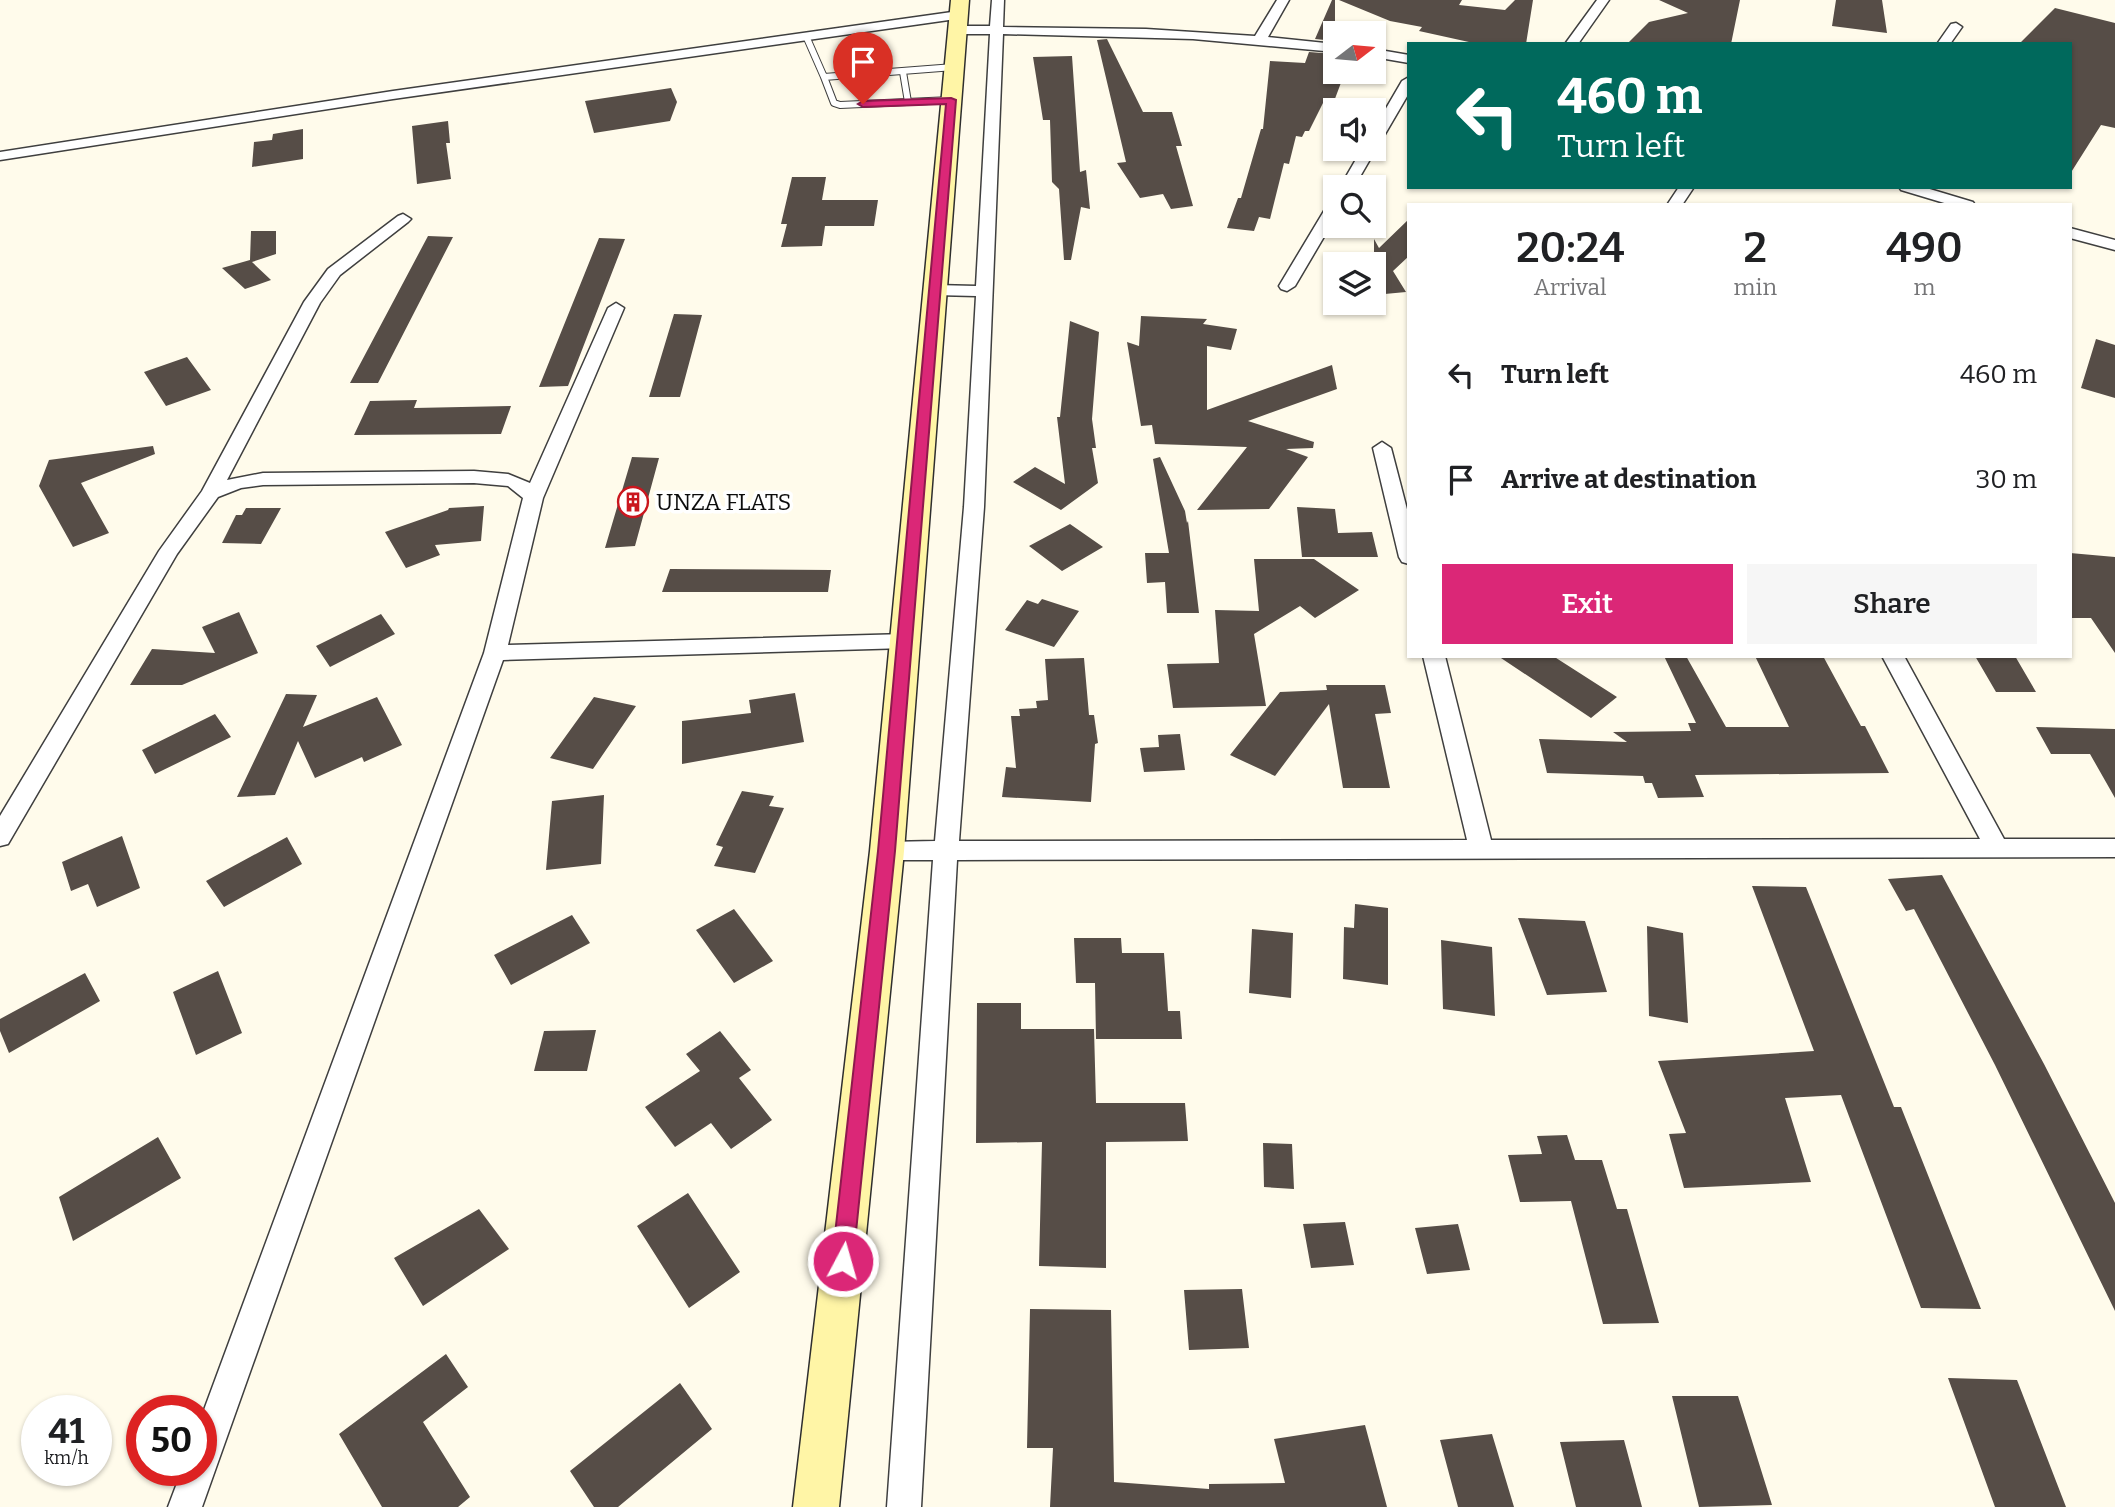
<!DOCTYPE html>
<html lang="en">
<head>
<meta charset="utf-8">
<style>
	:root { --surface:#fff; --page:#f6f6f6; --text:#202124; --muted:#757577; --accent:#db2777 }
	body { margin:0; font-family:Bitter,serif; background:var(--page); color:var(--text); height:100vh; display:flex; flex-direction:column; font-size:26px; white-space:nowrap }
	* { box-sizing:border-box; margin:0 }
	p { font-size:23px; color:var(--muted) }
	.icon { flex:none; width:38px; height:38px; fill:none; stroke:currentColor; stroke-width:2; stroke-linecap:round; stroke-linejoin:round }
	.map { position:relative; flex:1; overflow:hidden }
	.drawer { position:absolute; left:1407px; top:203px; width:665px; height:455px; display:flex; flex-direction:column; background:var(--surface); border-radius:0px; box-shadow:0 2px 5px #0004 }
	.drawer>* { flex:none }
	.top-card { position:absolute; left:1407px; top:42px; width:665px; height:147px; border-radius:0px; box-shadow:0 2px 5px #0004; background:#00695c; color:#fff; overflow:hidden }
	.needle { width:46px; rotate:74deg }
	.fabs { position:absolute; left:1323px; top:21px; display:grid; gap:14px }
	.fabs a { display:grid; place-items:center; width:63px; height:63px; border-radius:0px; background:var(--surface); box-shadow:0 2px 5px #0004; font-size:35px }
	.speed { position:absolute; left:21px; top:1395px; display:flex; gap:14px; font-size:35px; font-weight:700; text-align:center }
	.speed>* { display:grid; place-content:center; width:91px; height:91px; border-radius:50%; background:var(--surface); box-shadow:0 2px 5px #0004; line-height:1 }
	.speed small { font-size:18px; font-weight:400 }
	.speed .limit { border:10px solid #d22; background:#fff; color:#111 }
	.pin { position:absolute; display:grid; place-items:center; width:60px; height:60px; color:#fff; margin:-72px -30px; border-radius:50% 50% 50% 0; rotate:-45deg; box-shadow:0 0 7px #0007 }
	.pin .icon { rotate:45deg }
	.me { position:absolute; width:77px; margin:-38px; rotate:6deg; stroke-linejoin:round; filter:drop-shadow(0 0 5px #0008) }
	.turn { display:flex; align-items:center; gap:24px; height:147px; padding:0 35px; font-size:32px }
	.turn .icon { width:91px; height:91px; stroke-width:2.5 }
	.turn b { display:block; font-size:49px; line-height:60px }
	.eta { display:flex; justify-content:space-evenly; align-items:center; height:119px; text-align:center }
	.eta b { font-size:42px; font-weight:600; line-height:49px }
	.action { display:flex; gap:14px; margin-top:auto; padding:14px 35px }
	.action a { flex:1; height:80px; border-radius:0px; background:var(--accent); color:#fff; font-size:28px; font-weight:600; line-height:80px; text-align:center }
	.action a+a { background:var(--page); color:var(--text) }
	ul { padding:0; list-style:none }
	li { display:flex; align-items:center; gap:21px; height:105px; padding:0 35px }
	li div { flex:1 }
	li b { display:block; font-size:26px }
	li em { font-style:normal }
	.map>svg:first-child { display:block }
</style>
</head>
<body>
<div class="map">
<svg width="2115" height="1507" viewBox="0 0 2115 1507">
	<rect width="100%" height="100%" fill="#fffbeb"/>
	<path fill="#564d47" d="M1332 0H1335V41L1315 39Z
		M1339 0H1462L1459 5 1505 10 1515 0H1533L1526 44H1478L1419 31 1422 27 1390 21Z
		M1659 0H1740L1731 44H1627L1649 22 1688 13Z
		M1836 0H1882L1887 33 1832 26Z
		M2055 8 2115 23V128L2101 125 2070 174V44H2019Z
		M1107 39 1143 112H1172L1182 146H1176L1193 206 1171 209 1163 194 1140 198 1117 163 1126 162 1097 40Z
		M1309 52 1335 54V72H1345L1333 104 1323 103 1309 131H1305L1302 137 1296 136 1289 164 1284 163 1270 219 1259 217 1254 231 1227 228 1238 198H1241L1261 129H1263L1270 61 1305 63Z
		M1072 56 1080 172 1086 170 1090 209 1081 207 1071 260H1064L1059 189 1052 182 1050 120H1043L1033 57Z
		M671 88 677 102 670 121 594 133 585 101Z
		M448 121 450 143H446L451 179 417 184 412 126Z
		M303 129V159L252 167 254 142 272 140 273 134Z
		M792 177H826L822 200H878L874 226H825L822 246 781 247 787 224H781Z
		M1409 219V256L1393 271 1406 292 1374 295V239L1379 248Z
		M251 231H276V254L252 262 271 280 245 289 222 268 250 260Z
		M428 236 453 237 378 383H350Z
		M599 238 625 239 568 386 539 387Z
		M674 314 702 315 680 397H649Z
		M1141 316 1207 319 1203 324 1237 329 1231 350 1207 346V410L1332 365 1337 389 1248 421 1314 442 1313 448 1286 449 1308 457 1269 509 1197 510 1247 447 1155 444 1152 425 1141 426 1127 342 1139 346Z
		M1070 321 1099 332 1092 419 1096 448H1092L1098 483 1061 510 1013 482 1035 467 1065 484 1057 417H1060Z
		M2096 339 2115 345V398L2081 388Z
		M187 357 211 390 166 406 144 372Z
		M417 400 414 408 511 406 501 434 354 435 370 401Z
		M153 446 155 454 81 483 109 533 73 547 39 486 49 460Z
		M632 457 659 458 635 546 605 548Z
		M1160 457 1185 511 1187 523 1188 521 1199 613H1167L1165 582 1147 583 1145 553H1169L1153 459Z
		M484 506 481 541 435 545 440 555 406 568 385 532 448 510 449 508Z
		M1297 507 1335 509 1338 533 1372 532 1378 557H1302Z
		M246 508H281L261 544 222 543 236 515H242Z
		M1070 524 1103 547 1062 571 1029 546Z
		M2070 553 2115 557V653L2091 618H2070Z
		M1254 559H1314L1359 590 1315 618 1300 606 1254 634 1266 706 1173 708 1167 664 1219 663 1215 610 1259 611Z
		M670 569 831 570 828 592H662Z
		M1042 599 1079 611 1054 647 1005 630 1027 600 1038 604Z
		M239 612 258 653 182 685H130L152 649 215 653 202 627Z
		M381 614 395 634 330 667 316 646Z
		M1498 656H1553L1617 697 1591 718Z
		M1664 656H1686L1726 727H1789L1755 656H1823L1861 726H1865L1889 773 1695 775 1704 797 1658 798 1652 783H1645L1643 776 1547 773 1539 739 1627 742 1613 732 1691 731 1688 723H1696Z
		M1975 656H2015L2036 692H1996Z
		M1084 658 1089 715H1094L1098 743 1095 744 1091 802 1002 797 1006 767 1016 768 1011 716H1020L1019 709 1037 708 1036 701 1048 700 1045 659Z
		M1326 685H1385L1391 713 1375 714 1390 788H1343L1329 704 1275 776 1230 755 1280 692 1327 690Z
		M795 693 804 742 682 764V721L751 713 749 700Z
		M286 694 317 695 303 727 377 697 402 745 364 762 362 757 315 778 298 741 275 795 237 797Z
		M594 697 636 706 593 769 550 758Z
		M215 714 231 737 155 774 142 750Z
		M2036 727 2115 729V798L2090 754H2051Z
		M1180 734 1185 770 1144 772 1140 748 1159 747 1158 735Z
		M742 791 774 796 769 806 784 808 755 873 714 866 723 847 716 845Z
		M604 795 601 864 546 870 552 801Z
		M122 836 140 888 97 907 88 884 71 891 62 862Z
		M287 837 302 864 224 907 206 881Z
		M1942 875 2044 1064 2115 1203V1311L1995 1065 1914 909 1906 911 1888 879Z
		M1752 886 1806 887 1894 1107H1901L1981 1309 1921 1308 1841 1095 1785 1098 1811 1182 1684 1188 1669 1134 1686 1133 1658 1061 1814 1051Z
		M1355 904 1388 908V985L1343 979 1344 927 1354 928Z
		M734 909 773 961 734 983 696 930Z
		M572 915 590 943 511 985 494 955Z
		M1518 918 1585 921 1607 992 1547 995Z
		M1647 926 1683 933 1688 1023 1649 1016Z
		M1252 929 1293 933 1291 998 1249 993Z
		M1074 938H1121L1122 953H1164L1168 1011H1180L1182 1039H1096L1095 983H1076Z
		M1441 940 1492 947 1495 1016 1443 1009Z
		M218 971 242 1033 196 1055 173 992Z
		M85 973 100 1001 9 1053 0 1031V1019Z
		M977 1003H1021V1029H1094L1096 1103H1185L1188 1141 1106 1142V1268L1039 1266 1042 1142 976 1143Z
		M596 1030 587 1071H534L544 1031Z
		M720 1031 751 1070 739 1078 772 1120 731 1149 711 1123 675 1147 645 1107 700 1071 686 1054Z
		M1567 1135 1575 1160H1602L1617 1209H1627L1659 1323 1603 1324 1571 1201 1520 1202 1508 1155 1542 1154 1537 1136Z
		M158 1137 181 1178 73 1241 59 1197Z
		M1263 1143 1292 1144 1294 1189 1264 1187Z
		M688 1193 740 1272 689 1308 637 1226Z
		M479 1209 509 1249 423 1306 394 1258Z
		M1345 1222 1354 1265 1311 1268 1303 1224Z
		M1458 1224 1470 1270 1427 1274 1415 1228Z
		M1242 1289 1249 1348 1189 1350 1184 1290Z
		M1030 1309 1111 1310 1114 1482 1209 1489V1484L1285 1483 1274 1439 1365 1425 1387 1507H1050L1053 1448H1027Z
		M446 1354 468 1387 423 1422 470 1497 458 1507H382L339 1434Z
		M1948 1378 2017 1380 2066 1507H1995Z
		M680 1383 712 1429 618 1507H594L570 1471Z
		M1672 1396H1738L1772 1505 1699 1507Z
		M1492 1434 1514 1507H1458L1440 1440Z
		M1624 1440 1642 1507H1576L1560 1442Z"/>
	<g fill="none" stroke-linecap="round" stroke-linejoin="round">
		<g stroke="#3f3f3f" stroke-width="8">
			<path id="service" d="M806 36 824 77 954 67
				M903 72 908 102
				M824 77 834 103 840 105 951 100"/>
		</g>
		<g stroke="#3f3f3f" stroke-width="3">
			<path id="minor" d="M992 0H1004L1003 27 1146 29 1255 36 1277 0H1289L1268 37 1335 44V52L1193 39 1003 34 984 507 959 841 1467 840 1423 656H1445L1491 840 1980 839 1882 656H1904L2004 839H2115V857L957 860 921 1507H887L933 860H887L878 858 875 851 878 844 887 842 935 841 964 507 976 296 935 295 927 290 935 285 976 286 990 34H957L951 30 957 26H990Z
				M1597 0H1609L1578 44H1565Z
				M959 11 965 15 963 18 393 99 0 160V152L393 91Z
				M1956 23 1962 27 1950 44H1937L1951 24Z
				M1374 49 1409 55V63L1374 57Z
				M1409 77V93L1381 141 1374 145V129L1402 81Z
				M1374 146 1376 149 1354 187H1340L1362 149H1374Z
				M1679 187H1694L1682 205H1667Z
				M1899 187H1923L1973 202 1975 205H1951L1901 190Z
				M1335 201V218L1295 286 1287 291 1281 289 1279 286 1327 206Z
				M403 214 411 219 408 222 340 275 320 303 227 480 263 473 474 471 508 474 530 483 608 308 616 303 624 308 543 498 508 645 906 634 914 636 917 641 914 646 906 648 503 660 202 1507H168L182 1470H201V1418L484 653 523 498 508 486 474 483 263 485 241 488 218 497 177 554 8 844 0 846V816L159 551 202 491 304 302 328 269 398 216Z
				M2070 228 2115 240V250L2070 238Z
				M1382 442 1391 448 1409 517V564L1402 562 1399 557 1373 448Z"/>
		</g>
		<g stroke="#2e2e2e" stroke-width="3">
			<path id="secondary" d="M951 0H969L904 851 839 1507H793L870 851Z"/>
		</g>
		<use href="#service" stroke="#fff" stroke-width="6"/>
		<use href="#minor" fill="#fff" fill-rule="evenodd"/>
		<use href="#secondary" fill="#fff5a6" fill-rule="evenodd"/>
	</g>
	<path fill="#db2777" stroke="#8e194d" stroke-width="2" d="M951 98 956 100 895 851 853 1261 850 1268 843 1271 835 1268 832 1261 878 851 946 104 863 107 858 104 863 101Z"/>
	<defs>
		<g id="building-ring" transform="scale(1.575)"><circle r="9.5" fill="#fff" stroke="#ca161e" stroke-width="1.5"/><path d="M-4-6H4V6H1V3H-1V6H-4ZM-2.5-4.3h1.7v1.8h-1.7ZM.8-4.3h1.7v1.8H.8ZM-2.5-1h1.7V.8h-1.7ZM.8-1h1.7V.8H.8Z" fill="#ca161e"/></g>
	</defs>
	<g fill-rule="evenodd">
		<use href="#building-ring" x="633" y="502"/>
	</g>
	<g text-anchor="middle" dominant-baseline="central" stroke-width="7" stroke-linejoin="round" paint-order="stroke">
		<g font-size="23" fill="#0c0c0c" stroke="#fff" text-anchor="start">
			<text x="656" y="502">UNZA FLATS</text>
		</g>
	</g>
</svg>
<div class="fabs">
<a><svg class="needle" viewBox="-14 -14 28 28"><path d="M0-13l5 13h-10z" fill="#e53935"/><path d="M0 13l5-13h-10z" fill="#757577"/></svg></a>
<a><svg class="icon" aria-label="sound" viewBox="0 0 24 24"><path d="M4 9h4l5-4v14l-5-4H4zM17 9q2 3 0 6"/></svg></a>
<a><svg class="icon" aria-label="search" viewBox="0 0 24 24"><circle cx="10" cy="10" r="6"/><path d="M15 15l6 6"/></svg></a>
<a><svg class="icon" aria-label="layers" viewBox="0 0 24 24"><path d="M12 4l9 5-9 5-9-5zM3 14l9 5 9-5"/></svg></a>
</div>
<div class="speed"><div>41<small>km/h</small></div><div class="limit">50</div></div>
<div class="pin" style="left:863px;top:104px;background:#d93025"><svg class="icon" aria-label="arrive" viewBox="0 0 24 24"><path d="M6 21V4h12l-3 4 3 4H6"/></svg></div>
<svg class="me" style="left:843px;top:1261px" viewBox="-20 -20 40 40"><circle r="17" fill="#db2777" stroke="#fff" stroke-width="3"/><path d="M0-11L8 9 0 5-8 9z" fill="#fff"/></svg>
<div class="top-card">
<div class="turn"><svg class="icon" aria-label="left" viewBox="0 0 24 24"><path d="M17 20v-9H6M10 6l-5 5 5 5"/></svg><div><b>460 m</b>Turn left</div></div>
</div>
<section class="drawer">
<div class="eta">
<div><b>20:24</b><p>Arrival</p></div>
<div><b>2</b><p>min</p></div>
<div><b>490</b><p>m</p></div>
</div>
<ul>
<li><svg class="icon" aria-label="left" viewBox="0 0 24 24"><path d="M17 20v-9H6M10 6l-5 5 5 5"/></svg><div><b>Turn left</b></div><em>460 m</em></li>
<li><svg class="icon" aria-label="arrive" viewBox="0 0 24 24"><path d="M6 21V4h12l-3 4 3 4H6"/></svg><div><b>Arrive at destination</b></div><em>30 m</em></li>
</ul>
<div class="action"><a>Exit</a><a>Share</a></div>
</section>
</div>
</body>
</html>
